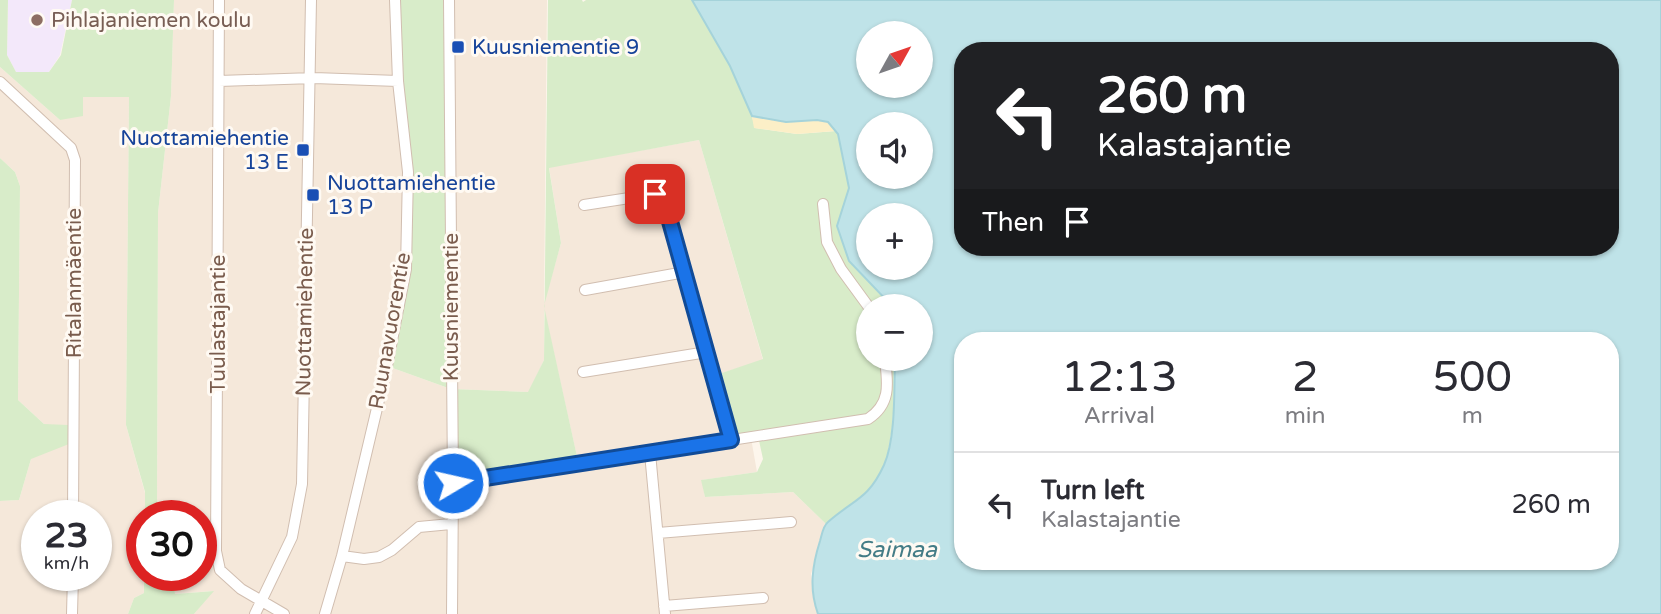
<!DOCTYPE html>
<html lang="en">
<head>
<meta charset="utf-8">
<style>
	:root { --surface:#fff; --page:#f7f7f7; --text:#2b2b33; --muted:#7c7c81; --line:#e1e1e2 }
	body { margin:0; font-family:"Varela Round",sans-serif; background:var(--page); color:var(--text); height:100vh; display:flex; flex-direction:column; font-size:26px; white-space:nowrap }
	* { box-sizing:border-box; margin:0 }
	p { font-size:23px; color:var(--muted) }
	.icon { flex:none; width:38px; height:38px; fill:none; stroke:currentColor; stroke-width:2; stroke-linecap:round; stroke-linejoin:round }
	.map { position:relative; flex:1; overflow:hidden }
	.sheet { position:absolute; left:954px; top:332px; width:665px; height:238px; display:flex; flex-direction:column; background:var(--surface); border-radius:28px; box-shadow:0 2px 5px #0004 }
	.sheet>* { flex:none }
	.top-card { position:absolute; left:954px; top:42px; width:665px; height:214px; border-radius:28px; box-shadow:0 2px 5px #0004; background:#202124; color:#fff; overflow:hidden }
	.needle { width:46px; rotate:50deg }
	.tools { position:absolute; left:856px; top:21px; display:grid; gap:14px }
	.tools a { display:grid; place-items:center; width:77px; height:77px; border-radius:50%; background:var(--surface); box-shadow:0 2px 5px #0004; font-size:35px }
	.speed { position:absolute; left:21px; top:500px; display:flex; gap:14px; font-size:35px; font-weight:700; text-align:center }
	.speed>* { display:grid; place-content:center; width:91px; height:91px; border-radius:50%; background:var(--surface); box-shadow:0 2px 5px #0004; line-height:1 }
	.speed small { font-size:18px; font-weight:400 }
	.speed .limit { border:10px solid #d22; background:#fff; color:#111 }
	.pin { position:absolute; display:grid; place-items:center; width:60px; height:60px; color:#fff; margin:-30px; border-radius:14px; box-shadow:0 4px 10px #0006 }
	.me { position:absolute; width:77px; margin:-38px; rotate:81deg; stroke-linejoin:round; filter:drop-shadow(0 0 5px #0008) }
	.turn { display:flex; align-items:center; gap:24px; height:147px; padding:0 28px; font-size:32px }
	.turn .icon { width:91px; height:91px; stroke-width:2.5 }
	.turn b { display:block; font-size:49px; line-height:60px }
	.then { display:flex; align-items:center; height:66px; padding:0 28px; background:#0003; gap:14px; font-size:26px }
	.eta { display:flex; justify-content:space-evenly; align-items:center; height:119px; text-align:center }
	.eta b { font-size:42px; font-weight:600; line-height:49px }
	ul { padding:0; list-style:none }
	li { display:flex; align-items:center; gap:21px; height:105px; padding:0 28px; border-top:2px solid var(--line) }
	li div { flex:1 }
	li b { display:block; font-size:26px }
	li em { font-style:normal }
	.map>svg:first-child { display:block }
</style>
</head>
<body>
<div class="map">
<svg width="1661" height="614" viewBox="0 0 1661 614">
	<rect width="100%" height="100%" fill="#fdf6ec"/>
	<path fill="#f5e8da" fill-rule="evenodd" d="M174 0H306L298 481 289 535 256 598 264 601 282 571 295 539 307 484 316 0H395L398 81 408 172 406 269 387 366 451 389V69L449 0H547L544 303 561 243 549 167 699 140 763 360 713 376 731 440 751 438 757 472 702 480 705 497 793 492 826 524 811 574 815 604 818 614H194L213 591 175 594 173 576H201V516H157L158 213 171 96ZM544 309 578 461 453 483 452 389 529 392 544 360Z
		M0 67 60 120 83 97H129L126 425 145 493V516H142L144 593 134 598 128 614H0V501L19 500 31 459 44 424 18 400 20 186 15 172 0 158ZM37 516H96V576H37Z"/>
	<path fill="#f3e8fa" d="M8 0H72L60 55 49 72H16L7 55Z"/>
	<path fill="#d8ecc9" d="M0 0H8L7 55 16 72H49L61 55 72 0H174L171 96 158 213 157 516H145V492L126 425 129 97H83V116L60 120 0 67Z
		M395 0H449L452 389 528 392 544 360 548 0H582L583 2 586 0H692C715 40 745 82 755 128L797 134 836 131 838 134 849 188 837 226 892 306H868V359H895C893 398 897 459 870 491 859 504 839 514 826 524L793 492 705 497 701 480 757 472 763 459 758 436 731 440 713 376 763 359 699 140 549 168 561 243 544 306 578 461 453 483 451 389 387 366 406 269 408 172Z
		M0 158 15 172 20 186 18 400 44 424 68 425 69 444 31 459 19 500 0 501Z
		M144 576H173L175 594 214 591 194 614H128L134 598 144 593Z"/>
	<path fill="#fcefc7" d="M752 117 786 122 817 120 828 122 836 131 797 134 754 128Z"/>
	<path fill="#bfe3e8" stroke="#a5d3da" stroke-width="2" fill-rule="evenodd" d="M692 0H1661V614H818C809 589 812 566 820 541 822 534 823 526 828 522 854 499 868 500 884 465 896 438 894 389 895 359H920V306H892L849 261 837 226 849 188 838 134 828 122 817 120 786 122 752 116 730 66ZM868 33H920V86H868ZM962 51H1610V247H962ZM868 124H920V177H868ZM868 215H920V268H868ZM962 341H1610V562H962Z"/>
	<g fill="none" stroke-linecap="round" stroke-linejoin="round">
		<g stroke="#d1beb0" stroke-width="12">
			<path id="minor" d="M219 0 216 551 220 570 241 589 284 614
				M449 0 453 483 452 614
				M219 81 314 78 398 81
				M0 82 71 148 75 160 73 516
				M823 204 827 242 841 269 868 306
				M584 205 655 194 664 200 731 440
				M585 290 685 272
				M583 372 707 352
				M650 453 665 614
				M453 483 868 419C891 404 888 384 885 359
				M658 533 791 522
				M342 556 364 559 379 557 392 550 419 527 451 524
				M664 606 763 598
				M72 614 73 576
				M255 614 292 537 302 484 311 0
				M325 614 342 556 387 366 406 269 408 172 398 81 395 0"/>
		</g>
		<use href="#minor" stroke="#fff" stroke-width="10"/>
	</g>
	<g fill="none" stroke-linecap="round" stroke-linejoin="round">
		<g stroke="#114b97" stroke-width="18">
			<path id="route" d="M453 483 731 440 664 200 655 194"/>
		</g>
		<use href="#route" stroke="#1a73e8" stroke-width="12"/>
	</g>
	<circle fill="#8d6e63" stroke="#fffaf3" stroke-width="2.5" cx="37" cy="20" r="7"/>
	<g fill="#1a4fb4" stroke="#fffaf3" stroke-width="2.5">
		<rect x="451" y="40" width="14" height="14" rx="3.5"/>
		<rect x="296" y="143" width="14" height="14" rx="3.5"/>
		<rect x="306" y="188" width="14" height="14" rx="3.5"/>
	</g>
	<g text-anchor="middle" dominant-baseline="central" stroke-width="6" stroke-linejoin="round" paint-order="stroke">
		<g font-size="21" fill="#785e54" stroke="#fffaf3" text-anchor="start">
			<text x="51" y="20">Pihlajaniemen koulu</text>
		</g>
		<g font-size="21" fill="#164399" stroke="#fffaf3" text-anchor="start">
			<text x="472" y="47">Kuusniementie 9</text>
			<text x="289" y="138" text-anchor="end">Nuottamiehentie<tspan x="289" dy="24">13 E</tspan></text>
			<text x="327" y="183">Nuottamiehentie<tspan x="327" dy="24">13 P</tspan></text>
		</g>
		<g font-size="21" fill="#7a5c4d" stroke="#fffaf3">
			<text transform="translate(74 283) rotate(-90)">Ritalanmäentie</text>
			<text transform="translate(451 307) rotate(-90)">Kuusniementie</text>
			<text transform="translate(305 312) rotate(-89)">Nuottamiehentie</text>
			<text transform="translate(218 324) rotate(-90)">Tuulastajantie</text>
			<text transform="translate(390 331) rotate(-80)">Ruunavuorentie</text>
		</g>
		<g font-size="23" font-style="italic" fill="#437c86" stroke="#fffaf3">
			<text x="897" y="550">Saimaa</text>
		</g>
	</g>
</svg>
<div class="tools">
<a><svg class="needle" viewBox="-14 -14 28 28"><path d="M0-13l5 13h-10z" fill="#e53935"/><path d="M0 13l5-13h-10z" fill="#7c7c81"/></svg></a>
<a><svg class="icon" aria-label="sound" viewBox="0 0 24 24"><path d="M4 9h4l5-4v14l-5-4H4zM17 9q2 3 0 6"/></svg></a>
<a>+</a>
<a>−</a>
</div>
<div class="speed"><div>23<small>km/h</small></div><div class="limit">30</div></div>
<div class="pin" style="left:655px;top:194px;background:#d93025"><svg class="icon" aria-label="arrive" viewBox="0 0 24 24"><path d="M6 21V4h12l-3 4 3 4H6"/></svg></div>
<svg class="me" style="left:453px;top:483px" viewBox="-20 -20 40 40"><circle r="17" fill="#1a73e8" stroke="#fff" stroke-width="3"/><path d="M0-11L8 9 0 5-8 9z" fill="#fff"/></svg>
<div class="top-card">
<div class="turn"><svg class="icon" aria-label="left" viewBox="0 0 24 24"><path d="M17 20v-9H6M10 6l-5 5 5 5"/></svg><div><b>260 m</b>Kalastajantie</div></div>
<div class="then">Then<svg class="icon" aria-label="arrive" viewBox="0 0 24 24"><path d="M6 21V4h12l-3 4 3 4H6"/></svg></div>
</div>
<section class="sheet">
<div class="eta">
<div><b>12:13</b><p>Arrival</p></div>
<div><b>2</b><p>min</p></div>
<div><b>500</b><p>m</p></div>
</div>
<ul>
<li><svg class="icon" aria-label="left" viewBox="0 0 24 24"><path d="M17 20v-9H6M10 6l-5 5 5 5"/></svg><div><b>Turn left</b><p>Kalastajantie</p></div><em>260 m</em></li>
</ul>
</section>
</div>
</body>
</html>
